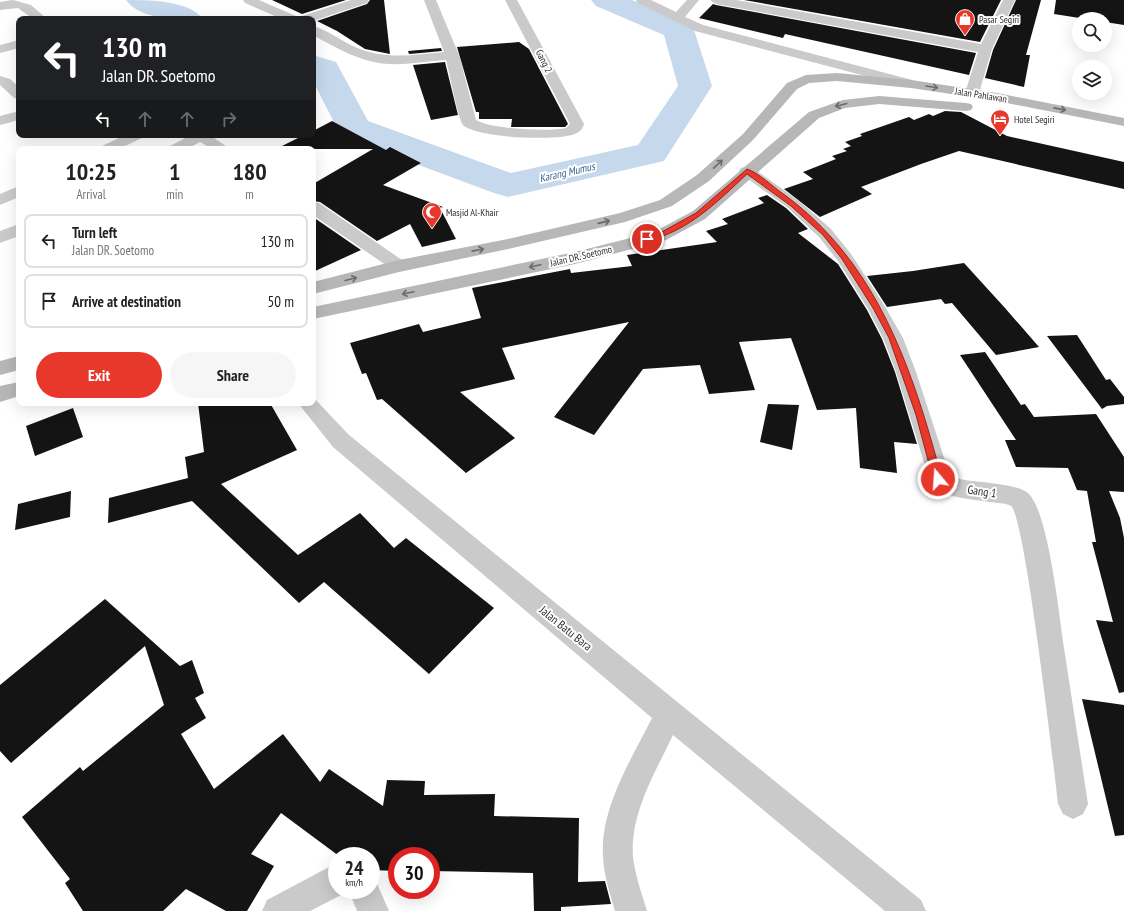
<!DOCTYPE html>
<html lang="en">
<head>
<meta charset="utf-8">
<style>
	:root { --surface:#fff; --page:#f6f6f6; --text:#222; --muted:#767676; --line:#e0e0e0; --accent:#e8382c }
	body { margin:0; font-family:"PT Sans Narrow",sans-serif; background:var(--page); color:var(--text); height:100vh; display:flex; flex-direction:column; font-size:15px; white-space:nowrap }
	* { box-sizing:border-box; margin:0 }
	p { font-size:13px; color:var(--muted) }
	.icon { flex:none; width:22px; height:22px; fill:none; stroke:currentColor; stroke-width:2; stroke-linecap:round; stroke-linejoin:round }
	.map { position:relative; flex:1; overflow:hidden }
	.side { position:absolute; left:16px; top:146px; width:300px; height:260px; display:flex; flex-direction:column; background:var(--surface); border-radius:8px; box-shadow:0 4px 16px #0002 }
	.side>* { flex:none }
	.top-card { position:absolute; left:16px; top:16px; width:300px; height:122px; border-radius:8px; box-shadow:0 4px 16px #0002; background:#202124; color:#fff; overflow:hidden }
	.tools { position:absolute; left:1072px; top:12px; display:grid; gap:8px }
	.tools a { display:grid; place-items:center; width:40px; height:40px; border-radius:50%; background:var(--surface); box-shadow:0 4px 16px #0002; font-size:20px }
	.speed { position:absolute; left:328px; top:847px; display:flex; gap:8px; font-size:20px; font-weight:700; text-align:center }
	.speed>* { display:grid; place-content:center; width:52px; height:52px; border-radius:50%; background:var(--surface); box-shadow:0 4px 16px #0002; line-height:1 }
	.speed small { font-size:10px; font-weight:400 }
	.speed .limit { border:6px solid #d22; background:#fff; color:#111 }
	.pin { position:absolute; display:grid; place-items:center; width:34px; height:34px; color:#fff; margin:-17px; border:2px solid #fff; border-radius:50%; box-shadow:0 1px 4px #0007 }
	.me { position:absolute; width:44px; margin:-22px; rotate:342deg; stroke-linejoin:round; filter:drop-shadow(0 0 3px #0008) }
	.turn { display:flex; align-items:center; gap:14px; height:84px; padding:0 20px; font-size:18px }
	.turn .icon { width:52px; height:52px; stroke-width:2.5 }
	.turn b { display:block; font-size:28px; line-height:34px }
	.lanes { display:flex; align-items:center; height:38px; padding:0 20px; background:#0003; justify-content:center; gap:20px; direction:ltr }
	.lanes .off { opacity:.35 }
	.eta { display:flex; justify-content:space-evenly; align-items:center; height:68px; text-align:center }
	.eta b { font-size:24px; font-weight:600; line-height:28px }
	.primary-button { display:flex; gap:8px; margin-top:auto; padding:8px 20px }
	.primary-button a { flex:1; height:46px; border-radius:24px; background:var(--accent); color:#fff; font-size:16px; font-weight:600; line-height:46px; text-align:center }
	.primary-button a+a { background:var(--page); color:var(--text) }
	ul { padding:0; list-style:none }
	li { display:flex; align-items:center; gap:12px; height:54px; margin:0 8px 6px; padding:0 12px; border:2px solid var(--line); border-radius:8px }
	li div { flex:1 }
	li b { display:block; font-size:15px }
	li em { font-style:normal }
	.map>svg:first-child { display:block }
</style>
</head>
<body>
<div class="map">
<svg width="1124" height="911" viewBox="0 0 1124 911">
	<rect width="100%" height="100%" fill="#fff"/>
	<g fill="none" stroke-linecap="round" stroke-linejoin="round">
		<path fill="#c6d8ec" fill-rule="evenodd" d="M126 0C149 0 189 0 203 19 180 19 141 21 126 0Z
			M591 0H632L689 23 694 30 712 86 664 161 508 197 494 193 341 136 313 81V55L336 62 368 121 511 173 638 145 678 86 664 35 596 6Z"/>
	</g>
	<path fill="#141414" d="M272 0H346L302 14Z
		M370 0H384L390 54 365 49 337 31 317 21 367 4Z
		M744 0H1001L980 42Z
		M1016 0H1041L1026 55H1030L1024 87 985 78 993 50Z
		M1056 0H1124V25L1105 22V19H1086L1054 14Z
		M713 4 716 5 976 53 969 75 785 34 783 38 699 18Z
		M519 42 529 49 568 124 565 127H511L512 119H479V112H476L457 47Z
		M441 48 442 51 421 53 409 54 408 51Z
		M445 62 458 115 431 120 413 65Z
		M945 111 961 112 1007 136 1124 162V189L959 151 921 164 861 187 872 194 820 217 784 189 813 179 803 172 836 159 832 156 847 151 843 149 851 146 845 142 862 136 860 134 909 117 914 120 929 114 933 116Z
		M332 121 386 150 390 147 421 163 383 185 443 207 440 208 456 239 422 247 410 224 377 241 320 202 313 201V184L373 149H276L304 135H313V131Z
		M767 195 786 208 808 229 798 233 838 264 867 310 882 339 895 372 917 444 894 442 897 473 860 468 856 408 817 410 791 338 739 342 755 390 709 394 700 365 643 369 594 435 554 417 629 322 502 348 515 379 460 392 515 438 466 473 382 399 377 400 366 373 362 374 350 343 419 324 423 332 481 318 472 288 570 269 571 273 632 266 627 255 717 242 706 231 728 224 722 219 764 203 758 198Z
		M313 217 361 250 313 272Z
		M964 263 1005 308 1039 347 996 355 952 303 945 304 941 299 887 307 867 276 913 271Z
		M1077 335 1106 380 1110 379 1124 397V404L1107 406 1102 409 1047 336Z
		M985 352 1021 405 1025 404 1034 417 1096 414 1124 457V492L1109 491 1120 518 1124 538V692L1119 693 1096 620 1113 622 1092 542H1096L1087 491 1077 490 1068 468 1016 467 1005 440H1016L960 355Z
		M198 403H270L297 450 221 484 298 555 360 513 394 548 406 538 494 608 429 674 324 582 299 603 192 501 108 523 109 498 188 478 185 457 204 452Z
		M768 404 799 405 792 450 760 442Z
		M73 408 83 437 35 456 26 426Z
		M71 491 70 517 15 530 18 504Z
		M105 599 180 666 192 660 204 693 195 698 206 718 181 734 214 789 283 734 320 782 329 769 383 806 387 780 425 781 424 795 495 794 494 816 579 818 578 882 605 881 611 904 561 907V911H534L533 873 431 871V856H397V871L371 870V856H339L281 813 251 854 274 866 247 911H226L186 889 163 911H83L65 883 70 879 22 817 80 767 83 771 164 705 145 646 11 763 0 751V685Z
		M1082 699 1124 705V835L1115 836Z"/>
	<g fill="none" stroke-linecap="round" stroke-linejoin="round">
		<path fill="#cacaca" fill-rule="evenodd" d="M13 0 31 5 47 19H33L18 8 0 10V2Z
			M243 0H259L296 16 298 19H282L245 3Z
			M351 0H369L367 3 313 21V19H300L302 16Z
			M424 0H436L459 55 476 120C490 129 549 132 566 128L570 124 505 0H517L584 124C583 128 581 131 577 133 561 142 476 138 463 125 458 119 449 70 446 60 427 61 407 65 388 64 360 62 336 48 313 35V26C328 30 341 41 355 47 384 60 413 55 444 52Z
			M636 0H651L676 12 687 0H699L685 17 703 25 916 81 918 84 916 87 911 88 695 31 638 3Z
			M710 0H736L981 44 1003 0H1015L992 49 979 93 977 96H967L965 93 978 52 716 4Z
			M19 40V48L0 53V45Z
			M0 76 10 79 19 87V99L14 98 0 85Z
			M19 111V120L0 125V116Z
			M125 135H144L142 138 119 149H99L102 146Z
			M191 135H210L230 149H212L200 142 187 149H167L170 146Z
			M747 166 753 168 799 201 831 229 851 254 884 305 903 338 916 372 950 476C967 484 1016 481 1029 494 1049 515 1059 616 1064 648 1072 700 1080 752 1088 804L1083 814 1073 819 1063 814 1058 804C1054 769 1025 516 1011 506 1006 503 997 503 990 502 971 499 949 498 932 488L896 372 883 338 868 309 838 261 819 237 787 207 741 174 739 171 741 168Z
			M19 186V197L0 205V194Z
			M313 202 319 203 405 262 408 266 405 270 399 272 393 270 313 215Z
			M19 224V236L0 243V231Z
			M313 397 349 435 921 900 926 911H885L673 735C655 773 630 813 633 857 635 875 642 894 647 911H615C610 894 604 876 603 857 600 808 631 760 652 718L333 447 298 403H313Z
			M331 866H337V890H371V877L375 879 389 911H357L349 891 310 911H262L267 900Z"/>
		<path fill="#b7b7b7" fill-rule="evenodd" d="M837 73 911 80 997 93 1124 118V126L997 101 911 88 837 81 809 83 797 89 753 140 709 181 672 206 625 222 508 249 399 272 313 294V282L399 260 508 239 620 213 660 200 697 175 743 134 787 83 806 75Z
			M879 96 966 103 971 104 973 107 971 110 966 111 879 104 845 108 819 118 705 219 666 240 575 264 313 319V307L575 252 654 232 693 211 809 112 843 100Z
			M19 356V370L0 375V361Z
			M19 382V396L0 402V386Z"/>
	</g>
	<defs><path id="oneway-shaft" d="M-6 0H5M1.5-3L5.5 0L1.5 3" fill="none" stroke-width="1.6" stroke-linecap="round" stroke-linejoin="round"/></defs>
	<g stroke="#6b6b6b">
		<use href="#oneway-shaft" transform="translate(932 87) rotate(9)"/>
		<use href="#oneway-shaft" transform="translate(841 105) rotate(166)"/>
		<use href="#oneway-shaft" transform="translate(1060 109) rotate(11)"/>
		<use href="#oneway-shaft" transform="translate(718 164) rotate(-43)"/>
		<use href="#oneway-shaft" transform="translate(604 222) rotate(-13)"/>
		<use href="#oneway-shaft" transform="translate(478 250) rotate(-11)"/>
		<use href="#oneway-shaft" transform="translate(535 266) rotate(168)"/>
		<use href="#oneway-shaft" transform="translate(351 279) rotate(-14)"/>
		<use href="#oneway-shaft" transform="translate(408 293) rotate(168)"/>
	</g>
	<path fill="#e8382c" stroke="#97241d" d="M747 169C759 173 772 186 782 193 878 262 913 371 942 479L941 482H935L933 479 916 415 889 338 873 308 842 259 823 235 791 206 747 174C717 202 689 231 647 241L644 239 658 234 696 213Z"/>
	<defs>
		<g id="shop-pin" transform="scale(1)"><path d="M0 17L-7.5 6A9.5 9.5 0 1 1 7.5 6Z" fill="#e8382c" stroke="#fff"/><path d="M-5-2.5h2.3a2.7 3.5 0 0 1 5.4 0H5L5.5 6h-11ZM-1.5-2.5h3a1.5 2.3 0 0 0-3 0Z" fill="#fff"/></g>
		<g id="hotel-pin" transform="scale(1)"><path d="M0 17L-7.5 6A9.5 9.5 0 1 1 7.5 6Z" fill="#e8382c" stroke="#fff"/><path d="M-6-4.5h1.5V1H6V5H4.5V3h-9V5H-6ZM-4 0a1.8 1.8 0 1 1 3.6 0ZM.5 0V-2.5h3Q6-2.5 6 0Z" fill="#fff"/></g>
		<g id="mosque-pin" transform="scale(1)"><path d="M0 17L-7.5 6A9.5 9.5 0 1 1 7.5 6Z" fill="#e8382c" stroke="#fff"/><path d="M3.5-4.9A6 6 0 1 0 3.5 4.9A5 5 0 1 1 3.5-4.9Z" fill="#fff"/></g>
	</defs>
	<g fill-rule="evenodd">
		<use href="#shop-pin" x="965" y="19"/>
		<use href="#hotel-pin" x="1000" y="119"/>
		<use href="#mosque-pin" x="432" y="212"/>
	</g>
	<g text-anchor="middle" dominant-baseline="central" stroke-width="4" stroke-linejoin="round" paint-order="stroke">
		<g font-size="10" fill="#2d2d2d" stroke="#fff" text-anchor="start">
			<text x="979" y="19">Pasar Segiri</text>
			<text x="1014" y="119">Hotel Segiri</text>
			<text x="446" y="212">Masjid Al-Khair</text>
		</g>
		<g font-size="10" fill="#2d2d2d" stroke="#fff">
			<text transform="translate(544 61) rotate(63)">Gang 2</text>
			<text transform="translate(981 95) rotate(9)">Jalan Pahlawan</text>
			<text transform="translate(581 256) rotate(-13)">Jalan DR. Soetomo</text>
		</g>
		<g font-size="11" font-style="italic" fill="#3a6391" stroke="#fff">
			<text transform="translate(567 172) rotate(-13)">Karang Mumus</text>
		</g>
		<g font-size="12" fill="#2d2d2d" stroke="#fff">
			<text transform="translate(982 491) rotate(8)">Gang 1</text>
			<text transform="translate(566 628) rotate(39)">Jalan Batu Bara</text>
		</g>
	</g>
</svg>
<div class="tools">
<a><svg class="icon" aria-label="search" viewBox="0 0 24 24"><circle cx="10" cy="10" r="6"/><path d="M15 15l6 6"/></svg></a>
<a><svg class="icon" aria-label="layers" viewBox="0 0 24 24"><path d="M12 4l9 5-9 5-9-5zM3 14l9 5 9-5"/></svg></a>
</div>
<div class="speed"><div>24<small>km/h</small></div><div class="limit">30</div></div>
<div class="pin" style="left:647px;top:239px;background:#d93025"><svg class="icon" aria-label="arrive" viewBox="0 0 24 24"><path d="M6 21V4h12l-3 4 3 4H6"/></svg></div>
<svg class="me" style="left:938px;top:479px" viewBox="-20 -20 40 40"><circle r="17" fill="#e8382c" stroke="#fff" stroke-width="3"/><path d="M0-11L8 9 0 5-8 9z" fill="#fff"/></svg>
<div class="top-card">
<div class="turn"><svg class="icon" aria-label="left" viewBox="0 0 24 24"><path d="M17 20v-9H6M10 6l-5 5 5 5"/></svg><div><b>130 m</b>Jalan DR. Soetomo</div></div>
<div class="lanes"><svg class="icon" aria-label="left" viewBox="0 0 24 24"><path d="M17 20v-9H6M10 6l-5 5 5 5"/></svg><svg class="icon off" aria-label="ahead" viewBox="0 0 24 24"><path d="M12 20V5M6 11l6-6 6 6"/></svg><svg class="icon off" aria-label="ahead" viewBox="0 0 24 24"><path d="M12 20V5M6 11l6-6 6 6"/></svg><svg class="icon off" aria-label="right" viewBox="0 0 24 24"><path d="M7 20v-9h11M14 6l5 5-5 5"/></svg></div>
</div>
<section class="side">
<div class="eta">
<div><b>10:25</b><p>Arrival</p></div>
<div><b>1</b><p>min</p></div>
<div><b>180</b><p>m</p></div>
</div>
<ul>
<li><svg class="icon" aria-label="left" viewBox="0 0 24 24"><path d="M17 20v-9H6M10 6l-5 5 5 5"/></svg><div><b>Turn left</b><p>Jalan DR. Soetomo</p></div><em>130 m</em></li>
<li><svg class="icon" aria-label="arrive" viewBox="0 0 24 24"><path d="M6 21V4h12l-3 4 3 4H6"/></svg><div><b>Arrive at destination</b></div><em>50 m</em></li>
</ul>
<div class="primary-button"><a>Exit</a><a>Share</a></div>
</section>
</div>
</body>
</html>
